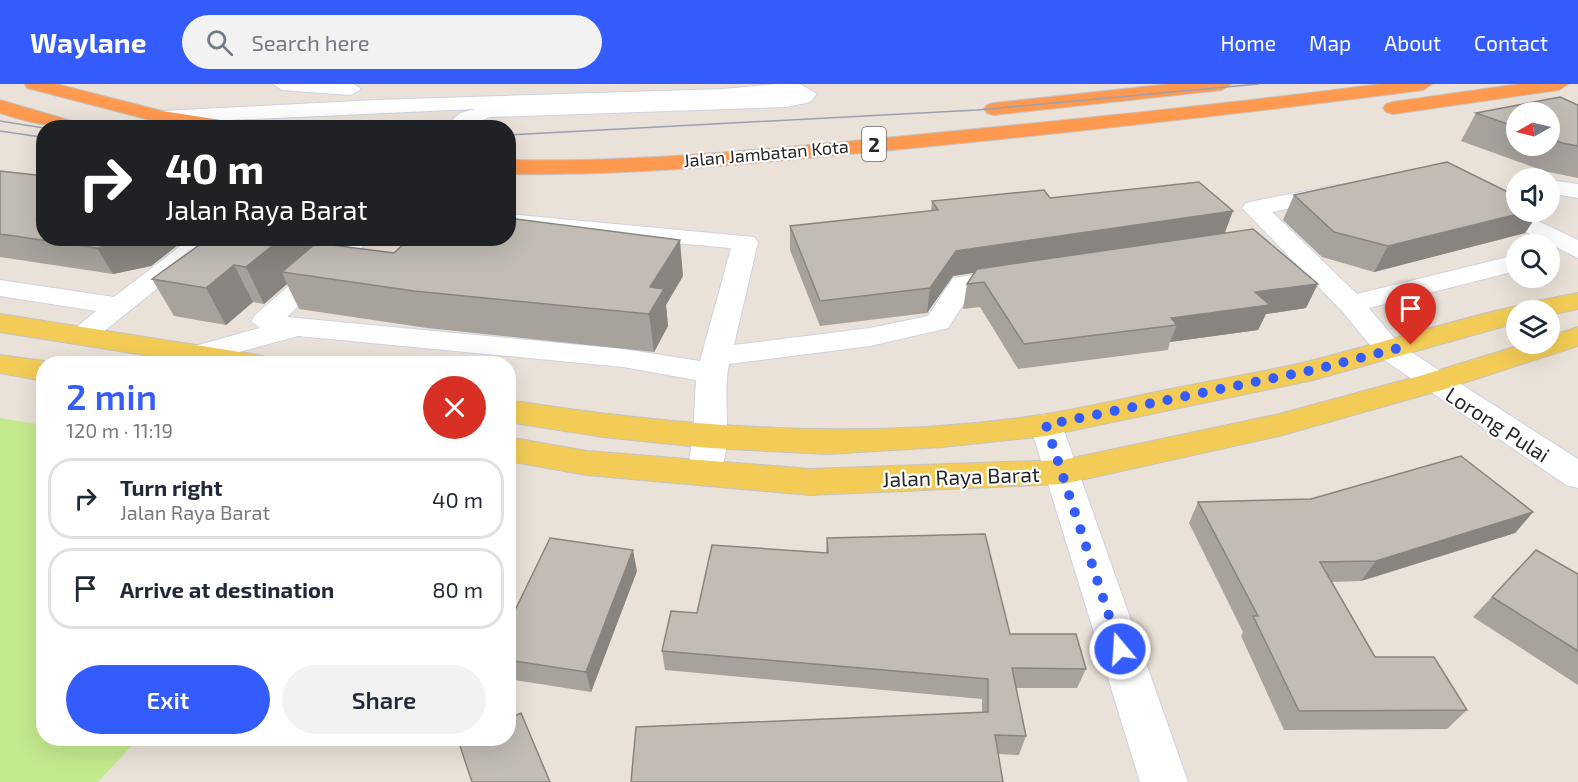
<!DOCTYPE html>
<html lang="en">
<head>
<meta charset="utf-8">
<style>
	:root { --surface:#fff; --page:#f2f2f3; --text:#1f2937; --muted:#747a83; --line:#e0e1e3; --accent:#345bfc }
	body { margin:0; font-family:"Exo 2",sans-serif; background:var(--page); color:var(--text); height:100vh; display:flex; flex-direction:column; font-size:22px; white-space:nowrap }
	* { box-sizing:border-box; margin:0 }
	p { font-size:20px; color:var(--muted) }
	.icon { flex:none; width:33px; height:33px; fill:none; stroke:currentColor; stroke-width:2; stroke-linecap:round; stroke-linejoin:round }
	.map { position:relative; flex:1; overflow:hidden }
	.drawer { position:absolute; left:36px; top:272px; width:480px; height:390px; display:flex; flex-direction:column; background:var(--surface); border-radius:24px; box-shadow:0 6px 24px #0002 }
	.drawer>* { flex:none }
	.banner { position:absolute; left:36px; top:36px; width:480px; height:126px; border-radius:24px; box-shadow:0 6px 24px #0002; background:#202124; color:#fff; overflow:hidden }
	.needle { width:39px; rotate:262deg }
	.tools { position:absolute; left:1506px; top:18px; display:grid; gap:12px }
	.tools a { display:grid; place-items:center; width:54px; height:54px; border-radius:50%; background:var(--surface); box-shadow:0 6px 24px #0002; font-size:30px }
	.pin { position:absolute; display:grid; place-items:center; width:51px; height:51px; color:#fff; margin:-62px -26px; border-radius:50% 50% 50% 0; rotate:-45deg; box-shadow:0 0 6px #0007 }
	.pin .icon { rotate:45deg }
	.me { position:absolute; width:66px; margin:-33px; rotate:342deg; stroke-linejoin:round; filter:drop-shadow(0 0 4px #0008) }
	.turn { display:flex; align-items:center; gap:21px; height:126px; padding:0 30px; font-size:27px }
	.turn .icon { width:78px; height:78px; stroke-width:2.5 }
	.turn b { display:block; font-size:42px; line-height:51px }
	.round { display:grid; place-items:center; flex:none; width:63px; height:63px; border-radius:32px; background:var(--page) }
	.overview { display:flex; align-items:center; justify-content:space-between; height:102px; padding:0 30px }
	h1 { font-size:36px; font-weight:600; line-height:45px; color:var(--accent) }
	.button { display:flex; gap:12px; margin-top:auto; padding:12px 30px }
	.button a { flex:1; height:69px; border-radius:36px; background:var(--accent); color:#fff; font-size:24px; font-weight:600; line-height:69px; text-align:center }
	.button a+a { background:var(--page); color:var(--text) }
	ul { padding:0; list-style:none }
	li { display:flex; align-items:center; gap:18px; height:81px; margin:0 12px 9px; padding:0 18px; border:3px solid var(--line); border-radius:24px }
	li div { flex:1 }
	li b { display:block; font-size:22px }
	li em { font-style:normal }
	header { display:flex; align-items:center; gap:36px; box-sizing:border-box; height:84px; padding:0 30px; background:var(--accent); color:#fff }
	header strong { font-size:28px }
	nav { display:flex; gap:33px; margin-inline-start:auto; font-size:21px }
	.search { width:420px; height:54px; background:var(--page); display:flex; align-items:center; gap:15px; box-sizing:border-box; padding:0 21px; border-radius:33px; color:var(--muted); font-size:22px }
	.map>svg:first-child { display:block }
</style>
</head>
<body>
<header>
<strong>Waylane</strong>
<div class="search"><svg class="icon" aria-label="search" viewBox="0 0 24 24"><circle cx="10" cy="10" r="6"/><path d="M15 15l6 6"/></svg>Search here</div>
<nav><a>Home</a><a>Map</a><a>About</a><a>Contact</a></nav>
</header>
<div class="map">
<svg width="1578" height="698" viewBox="0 0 1578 698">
	<rect width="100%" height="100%" fill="#eae2d8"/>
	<path fill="#c4ea8e" d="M0 334 43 341 44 654H139L98 698H0Z"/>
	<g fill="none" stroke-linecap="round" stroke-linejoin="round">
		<g stroke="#ced2e1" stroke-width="2">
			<path id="minor" d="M273 0H354L361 5 351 11 282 6Z
				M776 0H800L817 10 810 18 787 23 490 33 470 41 472 44H450L448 40 460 29 475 25 162 39 155 37 152 33 155 29 162 27 377 16 723 5Z
				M1556 97 1578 100V114L1550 109V99Z
				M1337 101 1345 103 1349 108 1345 113 1272 128 1357 210 1516 171V187L1369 224 1400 261 1578 375V404L1566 401 1380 273 1341 226 1242 124 1246 119 1254 117Z
				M1490 114 1578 156V174L1482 126 1478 121 1482 116Z
				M508 130 754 153 758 158 734 261 870 244 928 232 953 194 1011 185 1020 187 1024 193 1020 199 972 207 948 244 870 262 729 280C721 317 736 363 716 398L704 401 692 398 687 389 693 353 696 296 623 283 298 252 202 278 191 275 187 269 191 263 260 244 251 237 255 231 344 154H372L287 233 623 265 700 277 731 164 508 144Z
				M191 154H220L92 257 82 260 72 257 67 251 96 227 0 212V196L114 213Z
				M1046 330 1058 333 1062 341 1188 698H1140L1030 341 1034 333Z"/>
		</g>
		<g stroke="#c3c3c3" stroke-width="2">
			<path id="major" d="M1578 209V225L1550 231V226H1516V239L1313 296 1046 352 942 363 828 370 710 364 603 353 508 338V316C687 344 868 358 1047 330 1093 322 1140 311 1186 302 1229 293 1272 287 1314 276 1403 253 1489 225 1578 209Z
				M0 230 252 270 263 272 267 279H194L0 248Z
				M1578 243V262L1445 305 1279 352 1063 400 810 411 587 391 508 377V353L587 367 810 385 1063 376 1279 330 1423 291 1524 260H1550V252Z
				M0 271 44 277 50 279H44V297L0 289Z"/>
		</g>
		<g stroke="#c3c3c3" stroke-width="2">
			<path id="highway" d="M25 0H56L162 27 234 38 244 44H191L162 39 27 4Z
				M1170 0H1231L1222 6 994 31 987 29 984 25 987 21 994 19Z
				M1381 0H1432L1423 6C1257 28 1090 46 923 63 786 76 647 92 508 90V76C647 79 787 63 925 50 1077 35 1229 20 1381 0Z
				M1519 0H1568L1559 6 1393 30 1386 28 1383 24 1386 20 1393 18Z
				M0 16 82 40 85 44C54 44 29 39 0 29Z"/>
		</g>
		<use href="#minor" fill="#fff" fill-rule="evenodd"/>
		<use href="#major" fill="#f2cc56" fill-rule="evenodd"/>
		<use href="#highway" fill="#ff994f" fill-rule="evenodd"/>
		<path stroke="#9b9fb2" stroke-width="1.5" d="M0 37 44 44
			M0 47 41 53
			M508 51 977 26 1258 0"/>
	</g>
	<path fill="#a7a29c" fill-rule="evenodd" d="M1578 21V94L1544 87 1461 57 1476 29ZM1516 28H1550V62H1516Z
		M0 87 44 154H187L151 182 113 190 0 173Z
		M1294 111 1516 128H1539L1525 149 1374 188 1322 173 1283 136Z
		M1050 114 1224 149 1306 224 1266 230 1258 246 1170 258 1168 266 1018 285 980 223 963 225 967 200 975 188 953 192 927 229 820 242 790 166V142L931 127 932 117Z
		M197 154H323L324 159V160L394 169 683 192 666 221 668 242 654 268 427 244 299 225 287 200 264 220 253 218 226 241 174 232 152 195 200 161Z
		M1198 418 1533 428 1515 449 1361 497 1331 498 1375 573 1467 626 1447 645 1284 646 1241 552 1243 548 1189 439Z
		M827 454 1010 550 1086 585 1077 604H1016L1026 652 1019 671 998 670 982 628V615L665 586 662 567 826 469Z
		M1536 466 1578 490V601L1473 533Z
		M637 487 591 608 508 595V541Z"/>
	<path fill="#88847f" d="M1233 127 1224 151 953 192 927 229 930 204 956 167Z
		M1526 128H1539L1525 149 1374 188 1388 162Z
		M138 154H187L151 182 113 190 97 164Z
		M197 154H269L204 169Z
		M273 154H323L324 159 295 183 282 188 287 200 264 220 246 183Z
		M680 156 683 192 666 221 668 242 654 268 649 230 650 203Z
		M234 181 253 218 226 241 206 204Z
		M1318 200 1306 224 1266 230 1258 246 1170 258 1177 241 1171 234 1255 208Z
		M1533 428 1515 449 1361 497 1376 477Z
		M633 466 637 487 591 608 586 588Z"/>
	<path fill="#c2bcb5" stroke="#88847f" stroke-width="1.5" d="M1560 13 1578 21V62L1562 59 1550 54V28H1516V43L1476 29Z
		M1447 78 1516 112V128H1526L1388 162 1334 148 1294 111Z
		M0 87 44 92V154H138L97 164 0 150Z
		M1199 98 1233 127 956 167 930 204 820 217 790 142 938 126 932 117 1044 106 1050 114Z
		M508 134 680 156 650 203 664 205 649 230 414 207 282 188 316 159 394 169 410 154H508Z
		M1253 145 1318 200 1255 208 1270 221 1171 234 1177 241 1024 260 984 198 967 200 977 185Z
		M209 154H282L246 183 234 181 206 204 152 195Z
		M1461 372 1533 428 1376 477 1320 478 1375 573H1434L1467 626 1299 627 1253 532H1258L1198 418 1311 415Z
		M985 450 1010 550H1076L1086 585 1012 584 1026 652 995 651 1003 698H631L636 643 988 628V595L662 567 671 527 697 529 712 461 828 469 827 454Z
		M550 454 633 466 586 588 508 576V541Z
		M1536 466 1578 490V567L1492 513Z
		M521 629 550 698H472L459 659 470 654H508V635Z"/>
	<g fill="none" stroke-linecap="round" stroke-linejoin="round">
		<path stroke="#345bfc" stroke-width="10" stroke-dasharray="0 18" d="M1120 565 1046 341 1313 286 1411 261"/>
	</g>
	<g text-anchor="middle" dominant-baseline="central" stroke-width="4.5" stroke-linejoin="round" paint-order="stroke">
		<g font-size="18" fill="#272727" stroke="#fff">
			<text transform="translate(766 69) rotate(-5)">Jalan Jambatan Kota</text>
		</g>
		<rect fill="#fff" stroke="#686868" stroke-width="1.5" x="862" y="43" width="24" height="34" rx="4.5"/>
		<g font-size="20" font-weight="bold" fill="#272727">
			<text x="874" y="60">2</text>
		</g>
		<g font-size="21" fill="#272727" stroke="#fff">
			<text transform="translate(1498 340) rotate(33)">Lorong Pulai</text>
			<text transform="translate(961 392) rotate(-2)">Jalan Raya Barat</text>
		</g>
	</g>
</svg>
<div class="tools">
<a><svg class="needle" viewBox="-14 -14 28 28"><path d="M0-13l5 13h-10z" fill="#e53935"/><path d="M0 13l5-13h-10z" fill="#747a83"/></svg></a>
<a><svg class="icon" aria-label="sound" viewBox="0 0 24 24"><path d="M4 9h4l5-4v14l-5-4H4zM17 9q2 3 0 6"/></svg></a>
<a><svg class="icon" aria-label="search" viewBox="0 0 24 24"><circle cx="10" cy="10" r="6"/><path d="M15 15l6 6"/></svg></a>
<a><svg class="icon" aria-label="layers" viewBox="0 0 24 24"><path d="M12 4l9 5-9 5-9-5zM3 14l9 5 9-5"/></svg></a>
</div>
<div class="pin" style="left:1411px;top:261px;background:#d93025"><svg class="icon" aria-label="arrive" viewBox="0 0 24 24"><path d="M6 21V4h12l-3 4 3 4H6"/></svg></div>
<svg class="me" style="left:1120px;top:565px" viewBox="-20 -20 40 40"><circle r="17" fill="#345bfc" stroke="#fff" stroke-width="3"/><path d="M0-11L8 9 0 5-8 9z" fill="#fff"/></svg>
<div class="banner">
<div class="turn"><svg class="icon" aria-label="right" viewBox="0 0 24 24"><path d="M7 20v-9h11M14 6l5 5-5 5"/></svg><div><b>40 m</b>Jalan Raya Barat</div></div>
</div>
<section class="drawer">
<div class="overview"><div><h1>2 min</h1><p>120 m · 11:19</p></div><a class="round" style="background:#d93025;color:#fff"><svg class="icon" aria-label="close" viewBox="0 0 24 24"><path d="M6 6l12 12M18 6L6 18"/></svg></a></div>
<ul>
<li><svg class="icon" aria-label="right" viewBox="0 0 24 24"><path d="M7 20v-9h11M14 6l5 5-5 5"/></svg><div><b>Turn right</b><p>Jalan Raya Barat</p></div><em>40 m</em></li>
<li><svg class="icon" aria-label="arrive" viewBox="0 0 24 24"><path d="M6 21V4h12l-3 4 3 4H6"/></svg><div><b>Arrive at destination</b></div><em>80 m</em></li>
</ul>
<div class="button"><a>Exit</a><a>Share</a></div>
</section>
</div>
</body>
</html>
